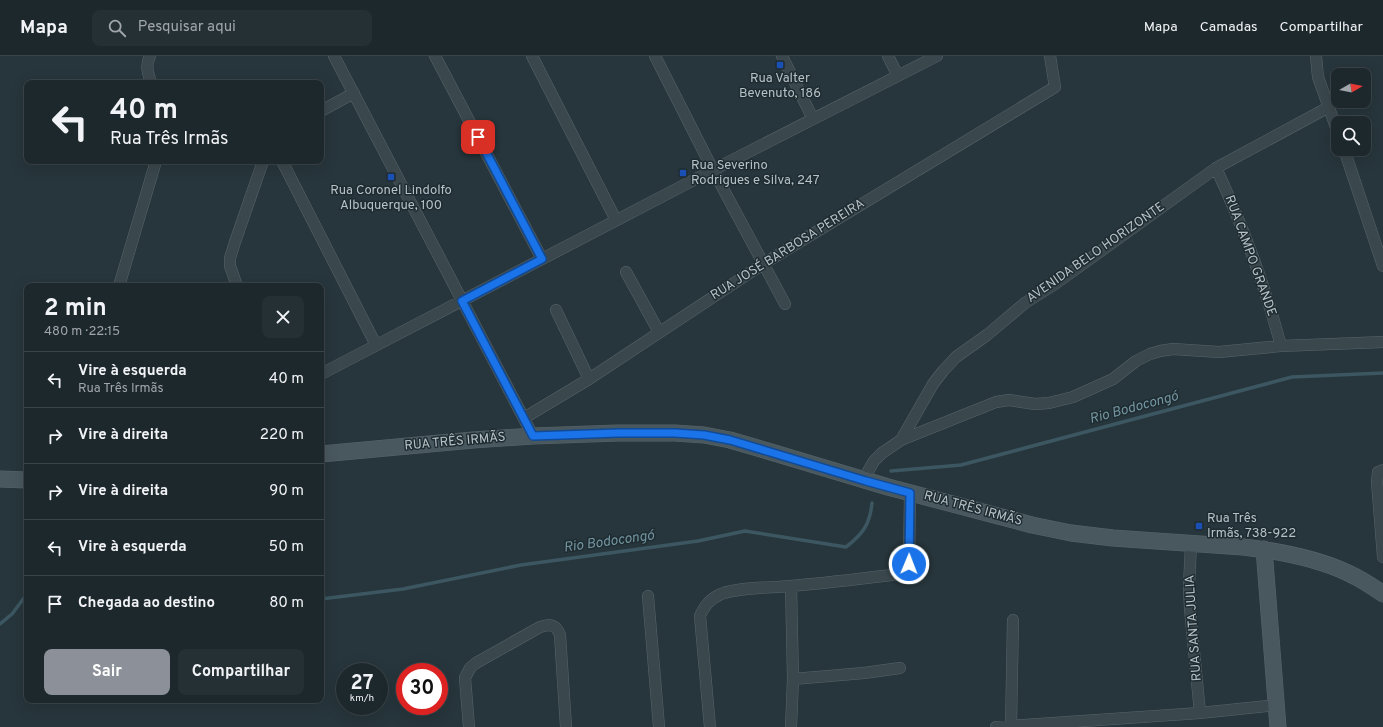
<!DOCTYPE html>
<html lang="pt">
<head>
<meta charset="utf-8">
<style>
	:root { --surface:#1d282d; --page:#253035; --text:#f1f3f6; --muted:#a0a6aa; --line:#3b4449; --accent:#8c9099 }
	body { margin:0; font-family:Overpass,sans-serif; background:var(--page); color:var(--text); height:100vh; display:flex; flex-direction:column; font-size:15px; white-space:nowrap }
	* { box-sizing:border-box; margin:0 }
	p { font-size:13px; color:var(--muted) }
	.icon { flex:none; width:22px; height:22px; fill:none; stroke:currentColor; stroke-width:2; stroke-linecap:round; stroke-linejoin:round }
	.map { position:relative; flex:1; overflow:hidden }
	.panel { position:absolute; left:24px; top:227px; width:300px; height:420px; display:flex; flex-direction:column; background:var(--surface); border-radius:8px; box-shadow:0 4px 16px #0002,0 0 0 1px var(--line) }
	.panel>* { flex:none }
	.hud { position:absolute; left:24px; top:24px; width:300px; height:84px; border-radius:8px; box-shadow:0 4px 16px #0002,0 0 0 1px var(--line); background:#1d282d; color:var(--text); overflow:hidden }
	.needle { width:26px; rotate:81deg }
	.buttons { position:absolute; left:1331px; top:12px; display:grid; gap:8px }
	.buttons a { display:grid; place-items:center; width:40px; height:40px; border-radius:8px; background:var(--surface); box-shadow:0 4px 16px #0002,0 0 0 1px var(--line); font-size:20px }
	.speed { position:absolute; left:336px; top:607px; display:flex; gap:8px; font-size:20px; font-weight:700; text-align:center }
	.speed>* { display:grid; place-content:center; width:52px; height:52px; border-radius:50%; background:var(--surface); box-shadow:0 4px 16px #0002,0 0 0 1px var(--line); line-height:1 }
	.speed small { font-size:10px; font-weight:400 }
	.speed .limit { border:6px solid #d22; background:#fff; color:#111 }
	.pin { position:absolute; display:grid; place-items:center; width:34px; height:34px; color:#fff; margin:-17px; border-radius:8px; box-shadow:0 2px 6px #0006 }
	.me { position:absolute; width:44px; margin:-22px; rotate:1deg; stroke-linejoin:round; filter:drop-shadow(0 0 3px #0008) }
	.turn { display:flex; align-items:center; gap:14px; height:84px; padding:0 20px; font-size:18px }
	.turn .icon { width:52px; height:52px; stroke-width:2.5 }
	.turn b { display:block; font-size:28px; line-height:34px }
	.round { display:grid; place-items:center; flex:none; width:42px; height:42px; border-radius:8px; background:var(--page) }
	.overview { display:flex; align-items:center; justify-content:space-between; height:68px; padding:0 20px }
	h1 { font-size:24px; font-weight:700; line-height:30px }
	.cta { display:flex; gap:8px; margin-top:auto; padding:8px 20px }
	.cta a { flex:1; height:46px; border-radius:8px; background:var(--accent); color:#fff; font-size:16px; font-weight:700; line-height:46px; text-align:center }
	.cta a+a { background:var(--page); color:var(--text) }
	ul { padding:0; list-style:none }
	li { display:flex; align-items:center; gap:12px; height:56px; padding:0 20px; border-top:1px solid var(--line) }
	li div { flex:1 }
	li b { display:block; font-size:15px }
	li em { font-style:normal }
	header { display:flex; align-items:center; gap:24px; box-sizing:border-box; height:56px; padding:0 20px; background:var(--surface); border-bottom:1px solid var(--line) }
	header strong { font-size:19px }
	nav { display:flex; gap:22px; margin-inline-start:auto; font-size:14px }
	.search { width:280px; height:36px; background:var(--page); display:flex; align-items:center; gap:10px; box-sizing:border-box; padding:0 14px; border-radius:8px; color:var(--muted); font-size:15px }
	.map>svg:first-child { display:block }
</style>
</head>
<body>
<header>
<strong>Mapa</strong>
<div class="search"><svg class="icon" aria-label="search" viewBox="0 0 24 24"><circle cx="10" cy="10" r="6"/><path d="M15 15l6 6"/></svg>Pesquisar aqui</div>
<nav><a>Mapa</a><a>Camadas</a><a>Compartilhar</a></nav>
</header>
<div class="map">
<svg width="1383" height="671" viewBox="0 0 1383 671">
	<rect width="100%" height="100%" fill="#27363c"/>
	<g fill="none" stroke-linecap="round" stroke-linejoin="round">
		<path stroke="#3c5761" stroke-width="3.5" d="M891 415 961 409 1292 321 1383 317
			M321 543 403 533 521 509 698 485 745 475 846 491C863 478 870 468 872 447
			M0 568 12 558 27 538"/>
		<g stroke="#58656a" stroke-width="12">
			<path id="street" d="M150 0C145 10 148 17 151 27
				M334 0 533 380
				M435 0 542 203
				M532 0 616 164
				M655 0 713 114 785 248
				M782 0 813 63
				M888 0 898 20
				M1316 0 1318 21 1338 77
				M321 55 354 37
				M1344 93 1383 210
				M282 105 376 289
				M1216 112C1242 168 1265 230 1281 290
				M626 216 659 276
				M119 230 156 105
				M237 230 230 210V202L235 186 263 105
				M556 254 589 323
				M321 318 713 114 937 0
				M524 362 589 323 763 208 1055 31 1050 0
				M901 384 933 328 943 315 956 301 987 279 1025 247 1055 228 1216 112 1329 51
				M1383 414 1378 416 1377 426 1383 501
				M863 424 874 405 882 397 901 384 996 346 1009 344 1035 348 1049 347 1073 341 1113 323 1136 305 1150 298 1160 295 1173 293 1219 296 1281 290 1383 286
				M1191 488 1189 530 1190 553 1200 657
				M791 530 793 623 791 671
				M648 540 659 671
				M793 623 864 617 900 612
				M1011 670 1013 564
				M469 671 465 622 470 612 476 607 540 571C550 568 556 568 560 579L566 671
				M710 671 700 560C705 549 710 543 721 538 739 531 771 532 791 530 825 527 859 523 892 519L906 515 909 508 910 437
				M996 671 1200 657 1276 649"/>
		</g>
		<g stroke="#58656a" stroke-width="17">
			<path id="secondary" d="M321 398 473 384 533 380 618 377H675L704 379 730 384 771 396 888 431 1032 469 1071 477 1113 482 1243 491C1278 495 1316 502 1348 517 1361 523 1372 530 1383 538
				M0 423 27 424
				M1264 493 1278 671"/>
		</g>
		<use href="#street" stroke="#3a474c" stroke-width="11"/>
		<use href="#secondary" stroke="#49585f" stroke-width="16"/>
	</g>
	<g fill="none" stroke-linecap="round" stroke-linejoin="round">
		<g stroke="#114b97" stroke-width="10">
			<path id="route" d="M478 81 542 203 462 245 533 380 618 377H675L704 379 730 384 770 396 866 425 910 437 909 508"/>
		</g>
		<use href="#route" stroke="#1a73e8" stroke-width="7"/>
	</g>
	<g fill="#1a4fb4" stroke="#1f2c31" stroke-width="1.5">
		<rect x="776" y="5" width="8" height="8" rx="2"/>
		<rect x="679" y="113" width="8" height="8" rx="2"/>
		<rect x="387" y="117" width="8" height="8" rx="2"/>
		<rect x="1195" y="466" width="8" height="8" rx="2"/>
	</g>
	<g text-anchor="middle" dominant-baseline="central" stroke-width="3" stroke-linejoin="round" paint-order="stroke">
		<g font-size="13" fill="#b6c2c7" stroke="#1f2c31">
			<text x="780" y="23">Rua Valter<tspan x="780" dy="15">Bevenuto, 186</tspan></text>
			<text x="691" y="110" text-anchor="start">Rua Severino<tspan x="691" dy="15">Rodrigues e Silva, 247</tspan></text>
			<text x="391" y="135">Rua Coronel Lindolfo<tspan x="391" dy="15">Albuquerque, 100</tspan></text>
			<text x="1207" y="463" text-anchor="start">Rua Três<tspan x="1207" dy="15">Irmãs, 738-922</tspan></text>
		</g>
		<g font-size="13" fill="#b6c2c7" stroke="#1f2c31">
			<text transform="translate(788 194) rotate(-32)">RUA JOSÉ BARBOSA PEREIRA</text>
			<text transform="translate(1096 197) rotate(-35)">AVENIDA BELO HORIZONTE</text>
			<text transform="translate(1250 200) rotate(70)">RUA CAMPO GRANDE</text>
			<text transform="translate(455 386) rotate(-5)">RUA TRÊS IRMÃS</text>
			<text transform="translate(973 453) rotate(15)">RUA TRÊS IRMÃS</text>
			<text transform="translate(1194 572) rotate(-94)">RUA SANTA JULIA</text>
		</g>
		<g font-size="14" font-style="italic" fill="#7396a2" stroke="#1f2c31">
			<text transform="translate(1134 352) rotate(-15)">Rio Bodocongó</text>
			<text transform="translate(609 486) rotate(-8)">Rio Bodocongó</text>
		</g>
	</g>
</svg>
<div class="buttons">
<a><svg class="needle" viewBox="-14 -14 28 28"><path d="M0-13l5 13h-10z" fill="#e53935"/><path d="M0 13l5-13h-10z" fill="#a0a6aa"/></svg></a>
<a><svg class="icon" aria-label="search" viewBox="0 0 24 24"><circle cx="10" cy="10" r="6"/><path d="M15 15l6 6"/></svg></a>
</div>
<div class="speed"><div>27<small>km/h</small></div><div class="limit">30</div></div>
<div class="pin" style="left:478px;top:81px;background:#d93025"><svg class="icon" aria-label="arrive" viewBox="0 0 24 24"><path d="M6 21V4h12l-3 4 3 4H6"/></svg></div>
<svg class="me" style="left:909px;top:508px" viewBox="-20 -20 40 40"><circle r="17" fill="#1a73e8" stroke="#fff" stroke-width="3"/><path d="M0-11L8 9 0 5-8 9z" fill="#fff"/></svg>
<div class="hud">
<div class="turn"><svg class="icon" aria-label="left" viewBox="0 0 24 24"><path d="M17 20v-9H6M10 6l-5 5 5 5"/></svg><div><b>40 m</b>Rua Três Irmãs</div></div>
</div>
<section class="panel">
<div class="overview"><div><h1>2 min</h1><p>480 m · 22:15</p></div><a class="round"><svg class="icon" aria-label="close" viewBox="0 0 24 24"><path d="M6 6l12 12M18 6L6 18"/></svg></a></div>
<ul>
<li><svg class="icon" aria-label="left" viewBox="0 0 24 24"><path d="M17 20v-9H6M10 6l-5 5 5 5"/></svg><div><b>Vire à esquerda</b><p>Rua Três Irmãs</p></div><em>40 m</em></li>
<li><svg class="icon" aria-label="right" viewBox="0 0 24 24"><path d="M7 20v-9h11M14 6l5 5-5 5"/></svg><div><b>Vire à direita</b></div><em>220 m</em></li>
<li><svg class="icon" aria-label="right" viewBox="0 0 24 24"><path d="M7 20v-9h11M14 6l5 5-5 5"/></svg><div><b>Vire à direita</b></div><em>90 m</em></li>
<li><svg class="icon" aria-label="left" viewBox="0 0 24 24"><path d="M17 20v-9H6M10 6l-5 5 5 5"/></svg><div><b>Vire à esquerda</b></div><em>50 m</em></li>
<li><svg class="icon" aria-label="arrive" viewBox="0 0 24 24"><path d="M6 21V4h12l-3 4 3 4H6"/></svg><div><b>Chegada ao destino</b></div><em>80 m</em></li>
</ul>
<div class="cta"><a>Sair</a><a>Compartilhar</a></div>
</section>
</div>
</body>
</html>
